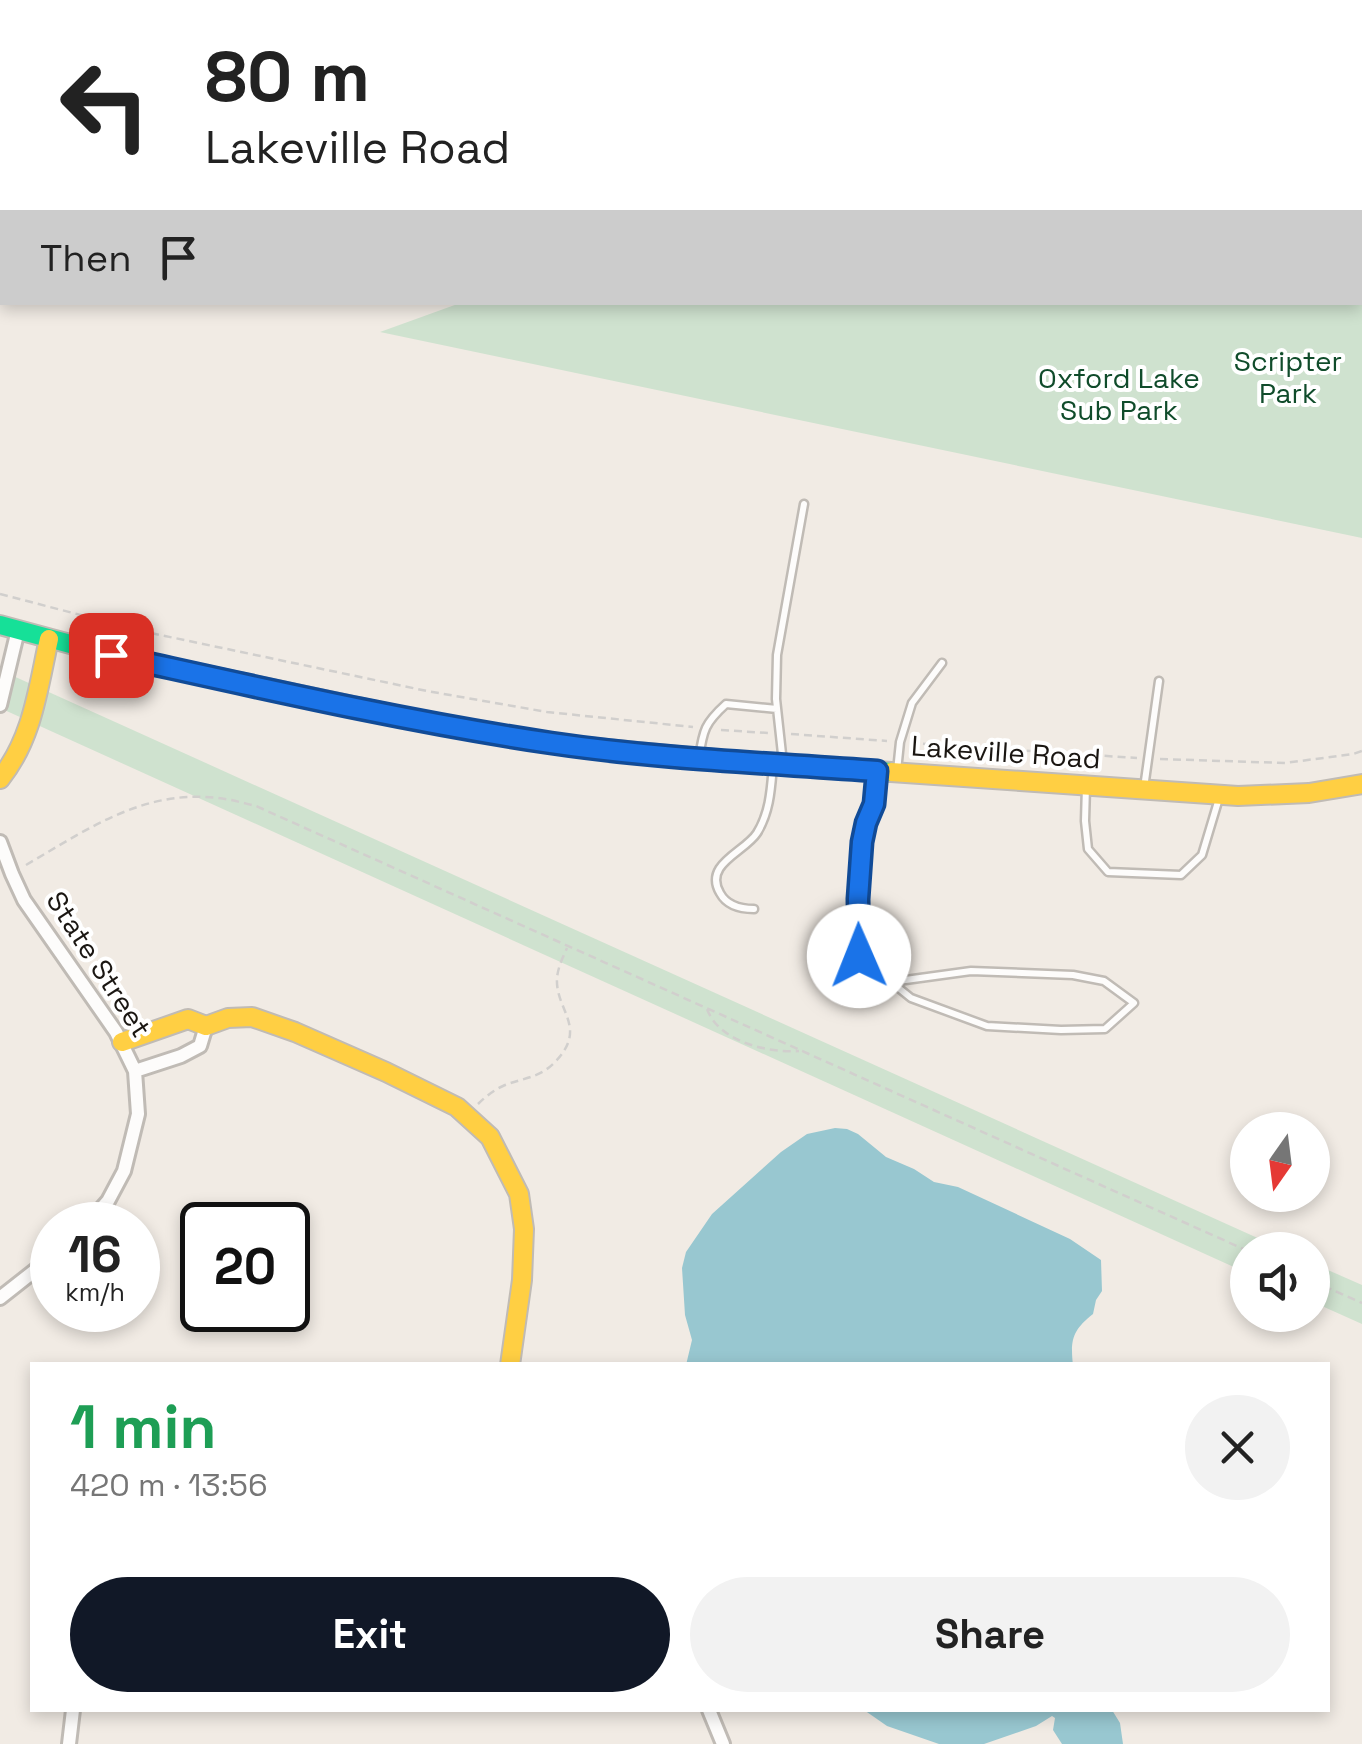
<!DOCTYPE html>
<html lang="en">
<head>
<meta charset="utf-8">
<style>
	:root { --surface:#fff; --page:#f2f2f2; --text:#222; --muted:#767676; --accent:#111827 }
	body { margin:0; font-family:"Space Grotesk",sans-serif; background:var(--page); color:var(--text); height:100vh; display:flex; flex-direction:column; font-size:38px; white-space:nowrap }
	* { box-sizing:border-box; margin:0 }
	p { font-size:32px; color:var(--muted) }
	.icon { flex:none; width:55px; height:55px; fill:none; stroke:currentColor; stroke-width:2; stroke-linecap:round; stroke-linejoin:round }
	.map { position:relative; flex:1; overflow:hidden }
	.side { position:absolute; left:30px; top:1362px; width:1300px; height:350px; display:flex; flex-direction:column; background:var(--surface); border-radius:0px; box-shadow:0 5px 15px #0003 }
	.side>* { flex:none }
	.guide { position:absolute; left:0px; top:0px; width:1362px; height:305px; box-shadow:0 5px 15px #0003; background:#fff; color:var(--text); overflow:hidden }
	.needle { width:65px; rotate:194deg }
	.controls { position:absolute; left:1230px; top:1112px; display:grid; gap:20px }
	.controls a { display:grid; place-items:center; width:100px; height:100px; border-radius:50%; background:var(--surface); box-shadow:0 5px 15px #0003; font-size:50px }
	.speed { position:absolute; left:30px; top:1202px; display:flex; gap:20px; font-size:50px; font-weight:700; text-align:center }
	.speed>* { display:grid; place-content:center; width:130px; height:130px; border-radius:50%; background:var(--surface); box-shadow:0 5px 15px #0003; line-height:1 }
	.speed small { font-size:25px; font-weight:400 }
	.speed .limit { border:5px solid #111; border-radius:15px; background:#fff; color:#111 }
	.pin { position:absolute; display:grid; place-items:center; width:85px; height:85px; color:#fff; margin:-42px; border-radius:20px; box-shadow:0 5px 15px #0006 }
	.me { position:absolute; width:110px; margin:-55px; rotate:359deg; stroke-linejoin:round; filter:drop-shadow(0 0 8px #0008) }
	.turn { display:flex; align-items:center; gap:35px; height:210px; padding:0 40px; font-size:45px }
	.turn .icon { width:130px; height:130px; stroke-width:2.5 }
	.turn b { display:block; font-size:70px; line-height:85px }
	.then { display:flex; align-items:center; height:95px; padding:0 40px; background:#0003; gap:20px; font-size:38px }
	.round { display:grid; place-items:center; flex:none; width:105px; height:105px; border-radius:52px; background:var(--page) }
	.headline { display:flex; align-items:center; justify-content:space-between; height:170px; padding:0 40px }
	h1 { font-size:60px; font-weight:700; line-height:75px; color:#1e9e55 }
	.button { display:flex; gap:20px; margin-top:auto; padding:20px 40px }
	.button a { flex:1; height:115px; border-radius:60px; background:var(--accent); color:#fff; font-size:40px; font-weight:700; line-height:115px; text-align:center }
	.button a+a { background:var(--page); color:var(--text) }
	.map>svg:first-child { display:block }
</style>
</head>
<body>
<div class="map">
<svg width="1362" height="1744" viewBox="0 0 1362 1744">
	<rect width="100%" height="100%" fill="#f1ebe4"/>
	<path fill="#cfe2cf" d="M840 0H1362V538L380 332 463 302H1360V2H838Z
		M0 670 1284 1250H1248L1247 1273 0 708Z
		M1312 1263 1362 1285V1324L1313 1302Z"/>
	<path fill="#98c7d0" d="M835 1128 847 1129 858 1134 886 1157 914 1169 934 1182 958 1187 1070 1239 1101 1260 1102 1291 1096 1300 1093 1314C1073 1330 1070 1339 1073 1365H686L692 1340 685 1315 682 1268 686 1252 712 1214 781 1152 807 1134Z
		M864 1710H1112L1120 1723 1123 1744H1062L1053 1730 1055 1718 1052 1716 1036 1726 984 1744H939L887 1726Z"/>
	<g fill="none" stroke-linecap="round" stroke-linejoin="round">
		<g stroke="#c0bbb5" stroke-width="11">
			<path id="lane" d="M699 758C703 730 705 723 726 704L777 709
				M783 763 776 699 777 655 804 504
				M897 771 900 742 912 703 942 663
				M877 772 874 804 866 823 862 842 858 899 859 956 911 998 987 1026 1061 1030 1105 1029 1134 1003 1104 981 1073 975 971 971 891 982
				M1086 786 1085 821 1088 849 1108 872 1181 875 1202 855 1220 795
				M1144 788 1159 681
				M754 909C740 909 727 906 720 893 703 864 745 852 757 833 770 812 771 789 773 765"/>
		</g>
		<g stroke="#c0bbb5" stroke-width="18">
			<path id="street" d="M64 2 65 0
				M657 2 658 0
				M0 141 2 142
				M0 705 18 630
				M0 842 12 874 24 900 116 1032 135 1071 138 1114 124 1171 108 1201 87 1225
				M135 1071 181 1056 200 1046 206 1026
				M0 1298 52 1257
				M709 1710 723 1744
				M69 1744 73 1710"/>
		</g>
		<g stroke="#c0bbb5" stroke-width="22">
			<path id="fast" d="M0 625 111 655 443 725 555 744 699 758 891 772"/>
		</g>
		<g stroke="#c0bbb5" stroke-width="22">
			<path id="slow" d="M891 772 1238 796 1309 793 1362 784
				M0 779C33 738 38 688 49 639
				M122 1042 188 1019 206 1026 228 1018 252 1017 295 1032 386 1072 457 1107 490 1137 519 1194 524 1229 522 1280 510 1365"/>
		</g>
		<path stroke="#d1cfcd" stroke-width="2.5" stroke-dasharray="8 5" stroke-linecap="butt" d="M0 594 146 632 427 691 547 712 693 727
			M721 730 768 733
			M791 734 887 741
			M910 743 1137 758
			M1160 759 1285 763 1353 754 1362 751
			M26 865C86 830 144 789 217 798 230 799 243 803 256 806L1248 1251
			M707 1009C719 1042 768 1053 799 1051
			M478 1104C485 1097 494 1090 503 1086 521 1078 537 1079 553 1064 590 1028 555 1011 557 978 558 967 563 957 567 948
			M1312 1281 1362 1303"/>
		<use href="#lane" stroke="#fdfcfb" stroke-width="6"/>
		<use href="#street" stroke="#fdfcfb" stroke-width="12"/>
		<use href="#fast" stroke="#16e098" stroke-width="18"/>
		<use href="#slow" stroke="#ffcf43" stroke-width="18"/>
	</g>
	<g fill="none" stroke-linecap="round" stroke-linejoin="round">
		<g stroke="#114b97" stroke-width="25">
			<path id="route" d="M111 655C257 687 403 721 551 743 659 759 769 763 877 771L874 804 866 823 862 842 858 899 859 956"/>
		</g>
		<use href="#route" stroke="#1a73e8" stroke-width="18"/>
	</g>
	<g text-anchor="middle" dominant-baseline="central" stroke-width="8" stroke-linejoin="round" paint-order="stroke">
		<g font-size="28" fill="#104c2b" stroke="#fff">
			<text x="1288" y="361">Scripter<tspan x="1288" dy="32">Park</tspan></text>
			<text x="1119" y="378">Oxford Lake<tspan x="1119" dy="32">Sub Park</tspan></text>
		</g>
		<g font-size="28" fill="#1a1612" stroke="#fff">
			<text transform="translate(1006 752) rotate(4)">Lakeville Road</text>
			<text transform="translate(99 964) rotate(57)">State Street</text>
		</g>
	</g>
</svg>
<div class="controls">
<a><svg class="needle" viewBox="-14 -14 28 28"><path d="M0-13l5 13h-10z" fill="#e53935"/><path d="M0 13l5-13h-10z" fill="#767676"/></svg></a>
<a><svg class="icon" aria-label="sound" viewBox="0 0 24 24"><path d="M4 9h4l5-4v14l-5-4H4zM17 9q2 3 0 6"/></svg></a>
</div>
<div class="speed"><div>16<small>km/h</small></div><div class="limit">20</div></div>
<div class="pin" style="left:111px;top:655px;background:#d93025"><svg class="icon" aria-label="arrive" viewBox="0 0 24 24"><path d="M6 21V4h12l-3 4 3 4H6"/></svg></div>
<svg class="me" style="left:859px;top:956px" viewBox="-20 -20 40 40"><circle r="19" fill="#fff"/><path d="M0-13L10 11 0 6-10 11z" fill="#1a73e8"/></svg>
<div class="guide">
<div class="turn"><svg class="icon" aria-label="left" viewBox="0 0 24 24"><path d="M17 20v-9H6M10 6l-5 5 5 5"/></svg><div><b>80 m</b>Lakeville Road</div></div>
<div class="then">Then<svg class="icon" aria-label="arrive" viewBox="0 0 24 24"><path d="M6 21V4h12l-3 4 3 4H6"/></svg></div>
</div>
<section class="side">
<div class="headline"><div><h1>1 min</h1><p>420 m · 13:56</p></div><a class="round"><svg class="icon" aria-label="close" viewBox="0 0 24 24"><path d="M6 6l12 12M18 6L6 18"/></svg></a></div>
<div class="button"><a>Exit</a><a>Share</a></div>
</section>
</div>
</body>
</html>
